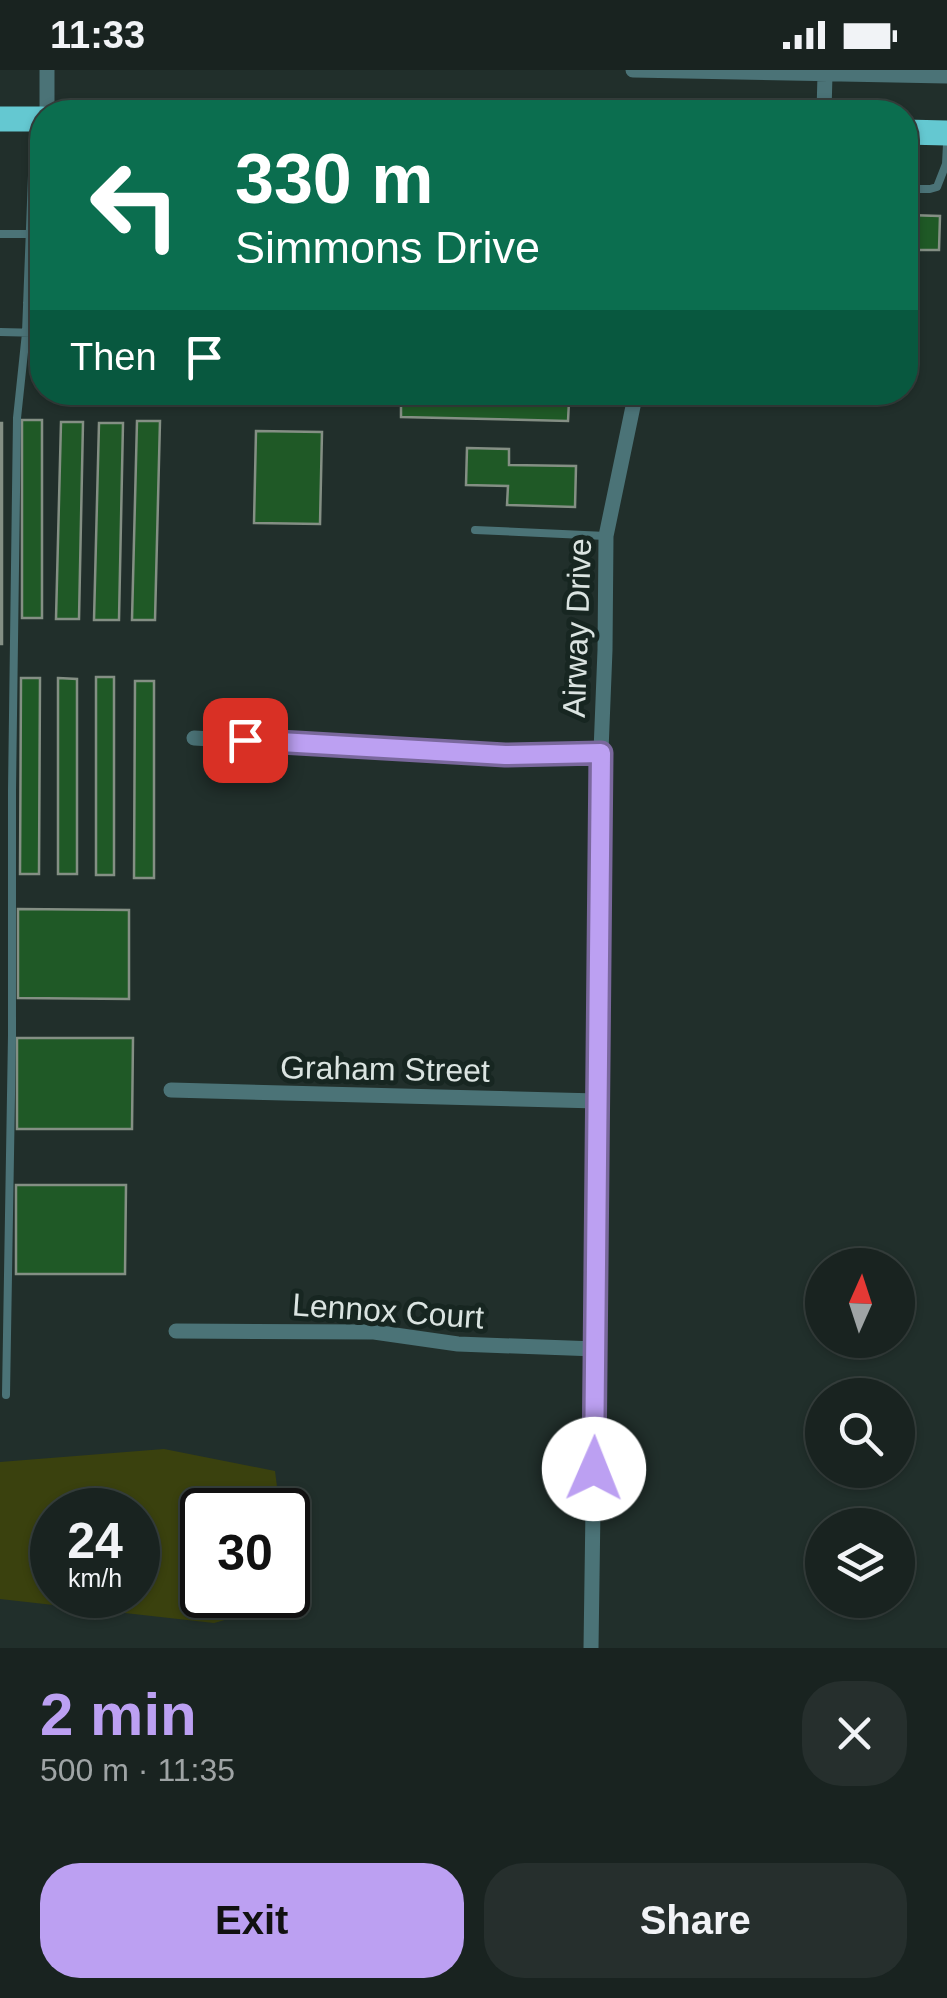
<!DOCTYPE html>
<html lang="en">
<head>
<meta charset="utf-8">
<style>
	:root { --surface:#192320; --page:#262f2d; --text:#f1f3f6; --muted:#9fa4a5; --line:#37403e; --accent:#bca0f2 }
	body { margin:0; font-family:Helvetica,sans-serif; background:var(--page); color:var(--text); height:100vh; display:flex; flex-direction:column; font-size:38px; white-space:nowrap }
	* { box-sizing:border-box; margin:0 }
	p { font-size:32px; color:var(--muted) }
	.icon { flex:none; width:55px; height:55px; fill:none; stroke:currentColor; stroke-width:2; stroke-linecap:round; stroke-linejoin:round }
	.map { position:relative; height:1578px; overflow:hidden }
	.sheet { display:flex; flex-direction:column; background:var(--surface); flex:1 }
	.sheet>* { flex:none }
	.guide { position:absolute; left:30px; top:30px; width:888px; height:305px; border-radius:40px; box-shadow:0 2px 8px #0004,0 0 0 2px var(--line); background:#0b6e4f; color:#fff; overflow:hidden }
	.needle { width:65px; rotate:3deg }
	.fabs { position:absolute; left:805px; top:1178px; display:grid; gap:20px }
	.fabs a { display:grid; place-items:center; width:110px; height:110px; border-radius:50%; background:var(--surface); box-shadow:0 2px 8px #0004,0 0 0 2px var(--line); font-size:50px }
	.speed { position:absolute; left:30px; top:1418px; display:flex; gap:20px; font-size:50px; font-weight:700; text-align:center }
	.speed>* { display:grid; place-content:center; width:130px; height:130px; border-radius:50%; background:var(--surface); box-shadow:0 2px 8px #0004,0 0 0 2px var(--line); line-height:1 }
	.speed small { font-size:25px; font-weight:400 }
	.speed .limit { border:5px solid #111; border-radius:15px; background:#fff; color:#111 }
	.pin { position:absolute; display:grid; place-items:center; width:85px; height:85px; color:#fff; margin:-42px; border-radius:20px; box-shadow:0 5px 15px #0006 }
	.me { position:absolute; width:110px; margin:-55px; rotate:1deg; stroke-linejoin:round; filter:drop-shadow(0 0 8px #0008) }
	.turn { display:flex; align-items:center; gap:35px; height:210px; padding:0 40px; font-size:45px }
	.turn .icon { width:130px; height:130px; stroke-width:2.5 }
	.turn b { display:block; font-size:70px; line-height:85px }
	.then { display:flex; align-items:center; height:95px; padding:0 40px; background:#0003; gap:20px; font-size:38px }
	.round { display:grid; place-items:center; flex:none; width:105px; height:105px; border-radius:40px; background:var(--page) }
	.overview { display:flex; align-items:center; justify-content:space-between; height:170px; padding:0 40px }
	h1 { font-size:60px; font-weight:700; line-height:75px; color:var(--accent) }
	.button { display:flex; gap:20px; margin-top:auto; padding:20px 40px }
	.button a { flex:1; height:115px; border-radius:40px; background:var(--accent); color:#111; font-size:40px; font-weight:700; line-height:115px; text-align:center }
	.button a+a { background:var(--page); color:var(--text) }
	.status { display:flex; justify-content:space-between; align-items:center; height:70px; padding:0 50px; background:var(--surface); direction:ltr }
	.status svg { height:28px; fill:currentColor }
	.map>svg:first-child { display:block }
</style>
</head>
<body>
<div class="status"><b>11:33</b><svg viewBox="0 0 49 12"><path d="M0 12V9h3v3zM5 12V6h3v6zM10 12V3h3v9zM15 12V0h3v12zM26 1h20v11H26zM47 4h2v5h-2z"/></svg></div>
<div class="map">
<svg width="947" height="1578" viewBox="0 0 947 1578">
	<rect width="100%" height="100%" fill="#212f2b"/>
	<path fill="#3a410e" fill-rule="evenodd" d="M164 1379 275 1401 280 1440H202V1525H288V1494L292 1531 214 1553 0 1529V1392ZM52 1440H138V1525H52Z"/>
	<path fill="#1f5926" stroke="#848f84" stroke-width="2.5" d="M905 123H908V145L940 146 939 180H905Z
		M401 327 569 331 568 351 401 347Z
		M22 350H42V548H22Z
		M137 351H160L155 550H132Z
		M61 352H83L79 549H56Z
		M0 353H2V574H0Z
		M99 353H123L119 550H94Z
		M256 361 322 362 320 454 254 453Z
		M467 378 509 379V395L576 396 575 437 507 435 508 416 466 415Z
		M96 607H114V805H96Z
		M21 608H40L39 804H20Z
		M58 608 77 609V804H58Z
		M135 611H154V808H134Z
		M18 839 129 840V929L18 928Z
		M17 968H133L132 1059H17Z
		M16 1115H126L125 1204H16Z"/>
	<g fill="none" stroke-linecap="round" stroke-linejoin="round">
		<path stroke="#4b7377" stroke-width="8" d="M905 119H930L937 117 946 94 947 74
			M0 164H30
			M27 233 42 232
			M0 262 42 263
			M223 323V322
			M475 460 606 466
			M6 1325 12 965V720L17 348 26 263 34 53"/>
		<path stroke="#4b7377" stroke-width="15" d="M47 0V42
			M633 0 947 6
			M824 42 825 4
			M194 668 505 685 601 683
			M171 1020 598 1031
			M176 1261 374 1262 458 1274 596 1279
			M591 1578 598 1087 599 732 605 580 606 466 636 322"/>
		<path stroke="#64c8d1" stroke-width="25" d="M0 49H42
			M905 62 947 63"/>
	</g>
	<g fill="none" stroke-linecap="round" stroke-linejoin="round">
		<g stroke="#7a689d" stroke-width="25">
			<path id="route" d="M245 670 505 685 601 683 594 1399"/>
		</g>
		<use href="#route" stroke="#bca0f2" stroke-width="18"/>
	</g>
	<g text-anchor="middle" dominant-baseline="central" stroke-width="10" stroke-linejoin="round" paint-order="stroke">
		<g font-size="32" fill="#dbe4e1" stroke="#172621">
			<text transform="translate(577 558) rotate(-88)">Airway Drive</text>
			<text transform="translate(385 999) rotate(1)">Graham Street</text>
			<text transform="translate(388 1241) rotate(4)">Lennox Court</text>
		</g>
	</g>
</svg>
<div class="fabs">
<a><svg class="needle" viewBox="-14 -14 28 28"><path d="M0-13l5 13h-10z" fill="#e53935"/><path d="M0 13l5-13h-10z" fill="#9fa4a5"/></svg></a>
<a><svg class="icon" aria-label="search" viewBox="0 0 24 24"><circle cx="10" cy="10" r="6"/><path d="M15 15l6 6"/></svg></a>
<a><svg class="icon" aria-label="layers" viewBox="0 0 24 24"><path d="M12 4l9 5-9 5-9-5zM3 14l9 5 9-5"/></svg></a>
</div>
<div class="speed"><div>24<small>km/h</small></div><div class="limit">30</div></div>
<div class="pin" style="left:245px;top:670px;background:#d93025"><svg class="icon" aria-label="arrive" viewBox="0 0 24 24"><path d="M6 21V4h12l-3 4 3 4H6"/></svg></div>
<svg class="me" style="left:594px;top:1399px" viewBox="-20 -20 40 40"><circle r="19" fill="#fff"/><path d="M0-13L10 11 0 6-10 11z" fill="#bca0f2"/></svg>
<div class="guide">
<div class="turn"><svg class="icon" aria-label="left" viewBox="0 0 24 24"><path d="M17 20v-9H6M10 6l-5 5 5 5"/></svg><div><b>330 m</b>Simmons Drive</div></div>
<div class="then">Then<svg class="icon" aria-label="arrive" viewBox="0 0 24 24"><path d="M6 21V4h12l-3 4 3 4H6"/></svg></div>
</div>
</div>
<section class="sheet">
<div class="overview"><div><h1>2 min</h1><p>500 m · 11:35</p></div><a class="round"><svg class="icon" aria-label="close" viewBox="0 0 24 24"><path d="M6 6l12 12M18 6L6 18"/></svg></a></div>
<div class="button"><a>Exit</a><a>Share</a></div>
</section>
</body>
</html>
